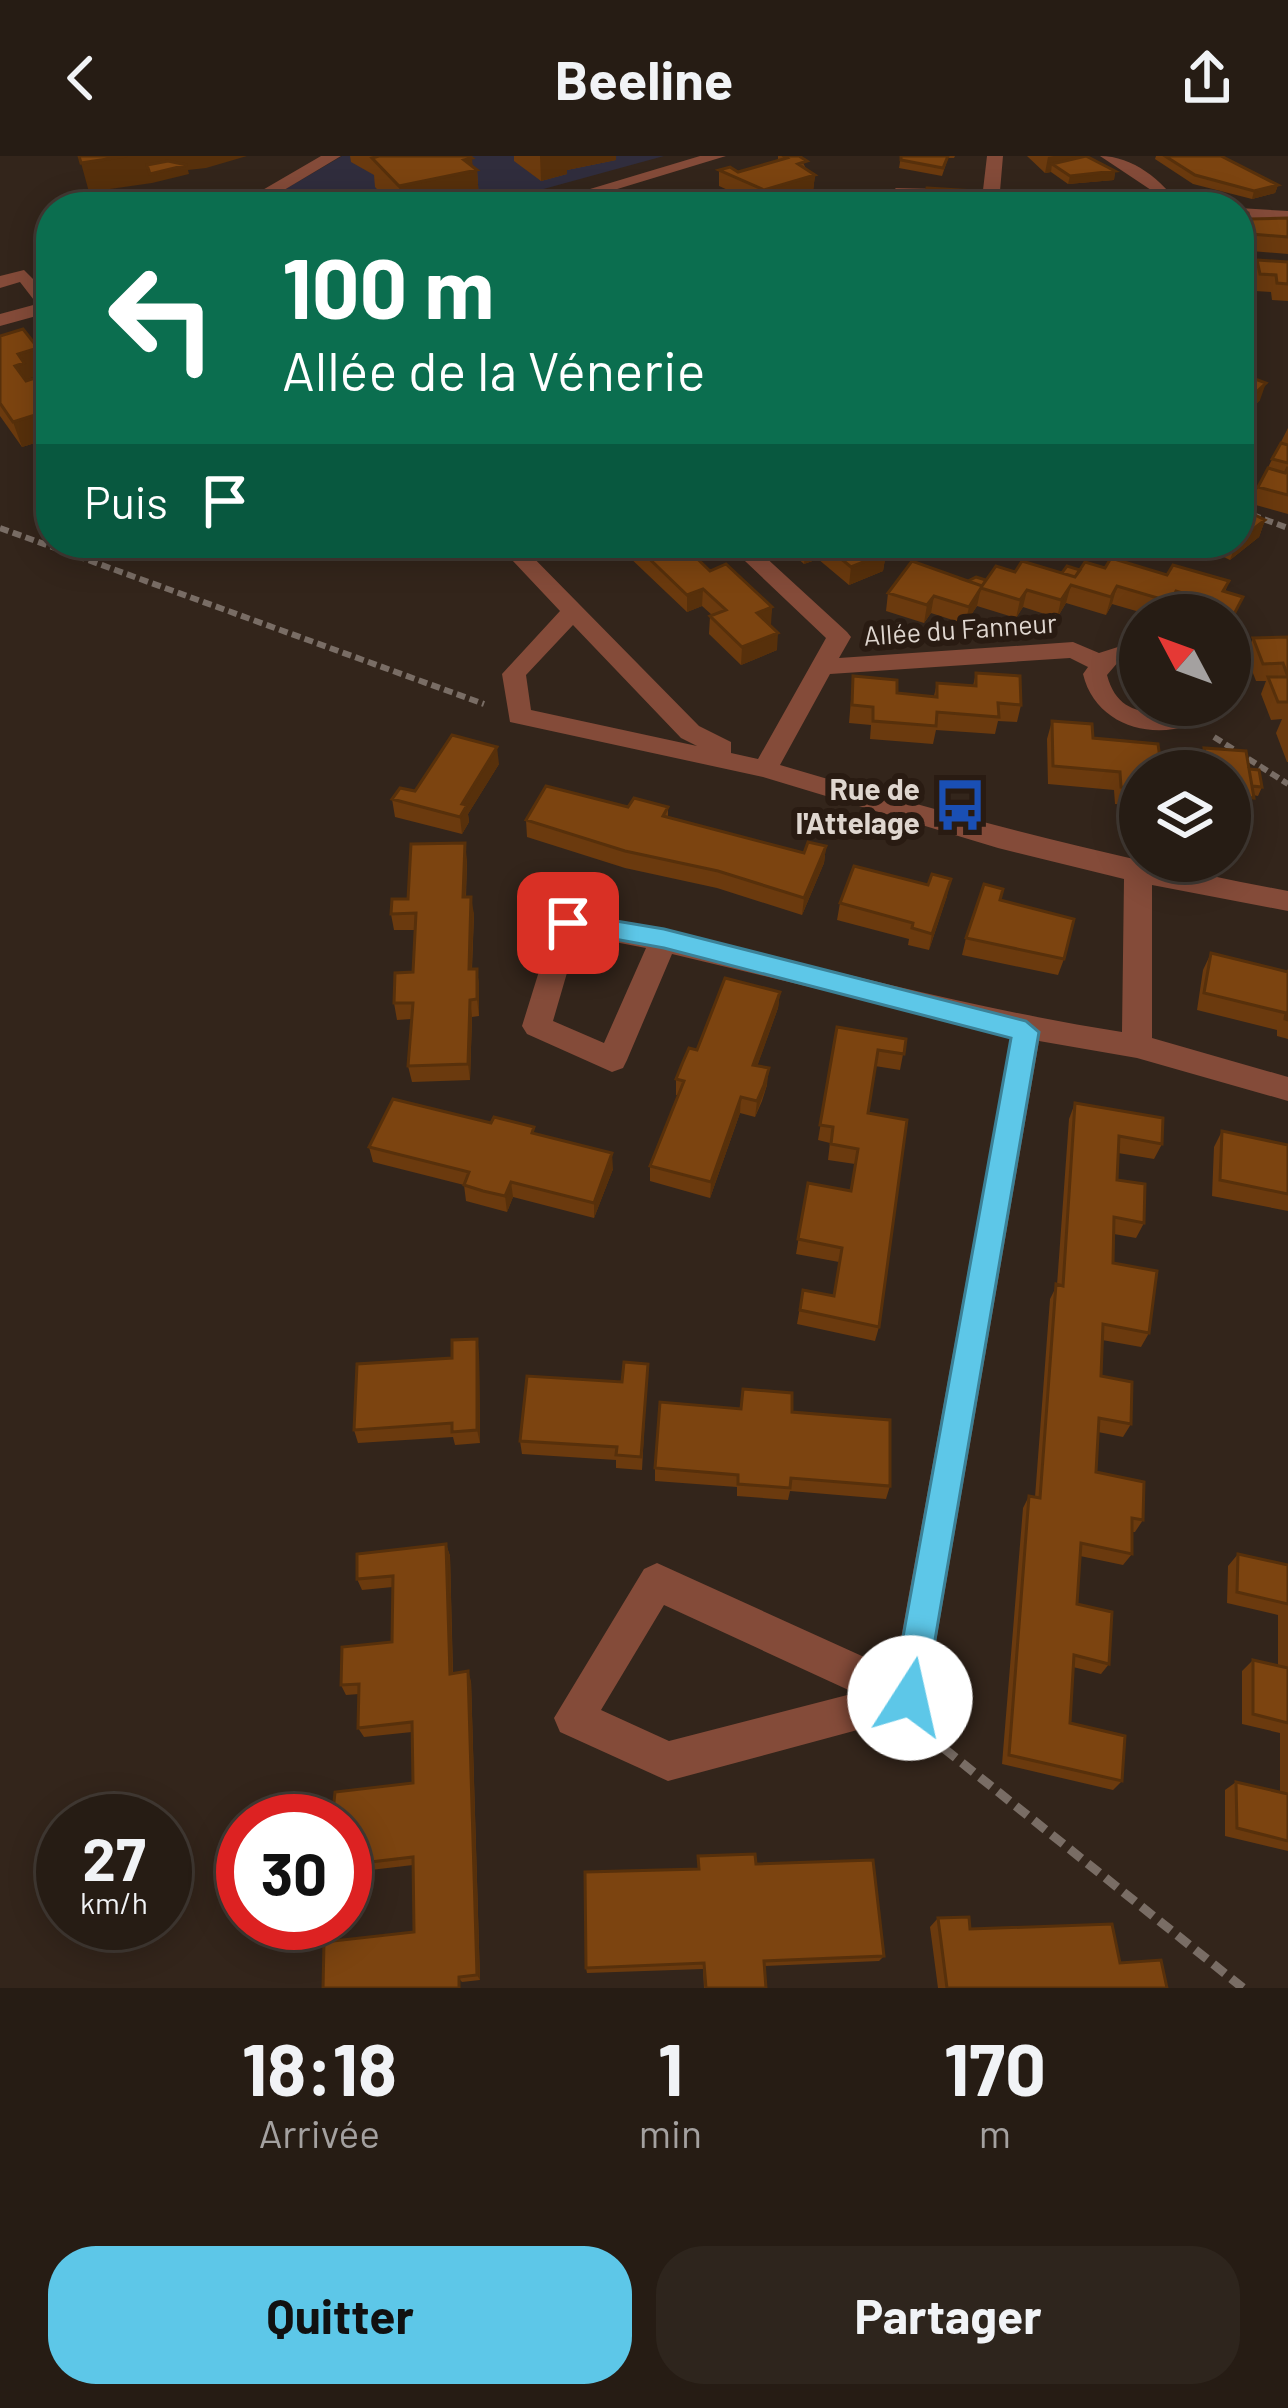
<!DOCTYPE html>
<html lang="fr">
<head>
<meta charset="utf-8">
<style>
	:root { --surface:#261c14; --page:#2e251d; --text:#f1f3f6; --muted:#a4a1a0; --line:#423a34; --accent:#5dc7e8 }
	body { margin:0; font-family:Barlow,sans-serif; background:var(--page); color:var(--text); height:100vh; display:flex; flex-direction:column; font-size:45px; white-space:nowrap }
	* { box-sizing:border-box; margin:0 }
	p { font-size:39px; color:var(--muted) }
	.icon { flex:none; width:66px; height:66px; fill:none; stroke:currentColor; stroke-width:2; stroke-linecap:round; stroke-linejoin:round }
	.map { position:relative; height:1832px; overflow:hidden }
	.sheet { display:flex; flex-direction:column; background:var(--surface); flex:1 }
	.sheet>* { flex:none }
	.guide { position:absolute; left:36px; top:36px; width:1218px; height:366px; border-radius:48px; box-shadow:0 6px 30px #0003,0 0 0 3px var(--line); background:#0b6e4f; color:#fff; overflow:hidden }
	.needle { width:78px; rotate:311deg }
	.buttons { position:absolute; left:1119px; top:438px; display:grid; gap:24px }
	.buttons a { display:grid; place-items:center; width:132px; height:132px; border-radius:50%; background:var(--surface); box-shadow:0 6px 30px #0003,0 0 0 3px var(--line); font-size:60px }
	.speed { position:absolute; left:36px; top:1638px; display:flex; gap:24px; font-size:60px; font-weight:700; text-align:center }
	.speed>* { display:grid; place-content:center; width:156px; height:156px; border-radius:50%; background:var(--surface); box-shadow:0 6px 30px #0003,0 0 0 3px var(--line); line-height:1 }
	.speed small { font-size:30px; font-weight:400 }
	.speed .limit { border:18px solid #d22; background:#fff; color:#111 }
	.pin { position:absolute; display:grid; place-items:center; width:102px; height:102px; color:#fff; margin:-51px; border-radius:24px; box-shadow:0 6px 18px #0006 }
	.me { position:absolute; width:132px; margin:-66px; rotate:10deg; stroke-linejoin:round; filter:drop-shadow(0 0 9px #0008) }
	.turn { display:flex; align-items:center; gap:42px; height:252px; padding:0 48px; font-size:54px }
	.turn .icon { width:156px; height:156px; stroke-width:2.5 }
	.turn b { display:block; font-size:84px; line-height:102px }
	.then { display:flex; align-items:center; height:114px; padding:0 48px; background:#0003; gap:24px; font-size:45px }
	.eta { display:flex; justify-content:space-evenly; align-items:center; height:204px; text-align:center }
	.eta b { font-size:72px; font-weight:700; line-height:84px }
	.cta { display:flex; gap:24px; margin-top:auto; padding:24px 48px }
	.cta a { flex:1; height:138px; border-radius:48px; background:var(--accent); color:#111; font-size:48px; font-weight:700; line-height:138px; text-align:center }
	.cta a+a { background:var(--page); color:var(--text) }
	header { display:flex; justify-content:space-between; align-items:center; height:156px; padding:0 48px; background:var(--surface); font-size:54px; font-weight:700 }
	.map>svg:first-child { display:block }
</style>
</head>
<body>
<header><svg class="icon" aria-label="back" viewBox="0 0 24 24"><path d="M15 5l-7 7 7 7"/></svg>Beeline<svg class="icon" aria-label="share" viewBox="0 0 24 24"><path d="M12 15V3M7 8l5-5 5 5M5 13v7h14v-7"/></svg></header>
<div class="map">
<svg width="1288" height="1832" viewBox="0 0 1288 1832">
	<rect width="100%" height="100%" fill="#33251b"/>
	<path fill="#302d3d" d="M342 0H664L478 51H300L282 35Z"/>
	<g fill="none" stroke-linecap="round" stroke-linejoin="round">
		<path stroke="#796d65" stroke-width="6" stroke-dasharray="9 4.5" stroke-linecap="butt" d="M1239 354 1288 372
			M0 372 484 548
			M1214 581 1288 628"/>
		<path stroke="#796d65" stroke-width="9" stroke-dasharray="15 8" stroke-linecap="butt" d="M926 1578 1243 1832"/>
		<path fill="#844b39" fill-rule="evenodd" d="M321 0H341L274 40 284 51H265L254 39Z
			M700 0H726L558 51H530Z
			M987 0H1003L1000 35 1146 46 1155 51H1076L916 39 901 41 892 51H873L896 32 983 34Z
			M1100 0C1133 0 1162 24 1181 51H1163L1154 36Z
			M1239 52 1288 55V65L1239 62Z
			M24 114 51 141V156L0 170V158L37 148 20 126 0 132V120Z
			M496 387H519L699 570 731 586V597L758 603 826 482 726 387H750L847 476 851 481 839 502 1073 486 1099 497 1140 484V500L1119 505 1107 519C1122 577 1179 549 1219 549L1216 555C1171 590 1097 577 1083 518L1088 511 1070 502 830 518 780 609C949 659 1115 703 1288 735V755L1152 729V882L1288 921V945L1137 902 1039 885 924 1556 668 1625 560 1576 554 1562 644 1413 657 1407 895 1515 1011 879 672 798 627 904 623 912 612 916 527 878 522 870 554 767 568 757C753 790 935 847 1122 876L1124 723 998 692 763 621 510 566 502 518 560 455ZM573 469 681 582 697 590 531 554 526 519ZM578 779 646 792 604 887 553 865ZM664 1449 855 1537 669 1585 601 1554Z"/>
	</g>
	<path fill="#6b3a0e" d="M350 0H473L470 1 473 11 477 14 479 43 442 51H394L375 31 374 19 351 6Z
		M514 0H616V4L567 14V18L541 25 514 5Z
		M778 0H799L807 14 815 19 813 35 763 50 719 30V14L738 16 778 5Z
		M901 0H955L954 2H948L942 20 899 12Z
		M1027 0H1082L1115 15 1114 24 1068 28 1051 16 1045 17Z
		M1156 0H1221L1278 29 1275 37 1252 43 1193 28 1155 3Z
		M927 32 972 51H924Z
		M1239 56 1249 63 1288 62V98L1239 94Z
		M1257 104 1288 106V145L1272 144 1271 136 1255 135 1252 120Z
		M0 180 34 187 51 182V203L42 205 46 217 29 222 43 231 51 229V282L22 291 0 260Z
		M1239 217 1260 244 1244 260 1239 258Z
		M1288 272V358L1252 348 1258 331Z
		M1265 364 1259 381 1230 404 1195 387H1239Z
		M626 387H686L684 390 710 415 772 451 770 469 777 494 741 509 709 478 710 460 712 459 702 450 687 456 626 398Z
		M780 387H873L886 397 883 415 849 429 818 403 804 408Z
		M1105 412 1229 425 1225 436 1236 458 1230 471V459H1188L1171 453 1167 459H1150L1112 448 1106 459 1066 447 1057 462 1023 451 1016 462 977 450 965 468 931 457 924 467 886 455 888 437 986 424 1015 416 1062 418Z
		M1288 481V606H1287L1276 577 1282 563 1271 564 1261 538 1266 525H1256L1246 499 1253 482Z
		M976 517 1021 549 1017 566 998 565 995 578 936 574 933 588 870 583 871 569 849 567 853 520 897 537 934 540 937 527 973 530Z
		M1052 565 1093 582 1160 602 1198 605 1204 592 1249 613 1262 631 1258 640 1253 639 1246 660 1230 658V615H1140V650L1115 648 1114 634 1048 628 1047 583Z
		M499 608 468 658 469 666 462 678 395 661 392 643Z
		M628 651H668V661L804 697 826 690 824 707 802 759 717 732 625 712 527 681 526 664Z
		M467 704 466 741 474 758 472 813H477L479 830V860L472 861 470 924 412 926 408 910 411 863 397 864 394 847 413 816 415 774H394L391 758 408 743Z
		M947 740 929 794 908 789 909 783 837 764 840 747Z
		M1000 744 1064 803 1058 819 962 799 966 782Z
		M1211 797 1287 815 1288 813V883L1277 880V874L1197 854 1203 814Z
		M780 836 778 852 757 910 767 929 762 945 755 961 740 957 710 1042 650 1025V1010L678 939H676V923L697 894Z
		M837 871 906 883 900 914 875 910 868 957 879 1171 875 1185 797 1168 803 1134 834 1140 839 1106 796 1098 808 1027 850 1035 855 1008 828 1004 830 987 818 984Z
		M1075 947 1162 988 1154 1003 1118 997 1117 1024 1144 1067 1136 1082 1114 1078 1113 1107 1149 1177 1141 1191 1102 1184 1101 1220 1131 1268 1123 1281 1098 1276 1096 1316 1143 1364 1135 1376H1132V1398L1123 1409 1080 1400 1077 1448 1109 1508 1101 1518 1073 1511 1070 1567 1122 1625 1113 1634 1002 1608 1023 1352 1029 1340 1035 1341 1050 1143 1057 1129 1069 963Z
		M1222 975 1288 989V1055L1212 1040 1214 991Z
		M535 978 613 1013 594 1062 513 1041 507 1056 466 1045 464 1029 373 1006 369 991Z
		M479 1197 480 1287 455 1289 453 1281 358 1287 354 1274 452 1202Z
		M647 1222 642 1314 616 1312V1304L522 1298 520 1285Z
		M792 1256 890 1330 886 1343 790 1335 788 1344 737 1340V1331L655 1325V1312Z
		M446 1388 450 1400 453 1517 471 1525 480 1824 462 1826 414 1776 413 1709 345 1717V1665L413 1627 412 1576 364 1581 358 1572 359 1538 346 1539 341 1529 392 1486 393 1431 362 1434 357 1423Z
		M1238 1398 1288 1409V1695L1225 1680V1634L1236 1626 1280 1637V1577L1242 1568V1515L1253 1504 1278 1510V1459L1227 1447 1228 1410Z
		M698 1700 756 1708 884 1800 879 1805 765 1810 766 1832H704L703 1813 587 1817 586 1812 698 1713Z
		M938 1762 970 1773 1120 1807 1167 1832H938L930 1771Z"/>
	<path fill="#57300b" d="M127 0H247L206 12 188 14 189 18 152 27 89 36 81 7Z
		M540 0H616V4L567 14V18L541 25Z
		M1054 0H1082L1080 9 1052 8 1051 16 1045 17 1048 1Z
		M472 2 473 15 477 14 479 43 442 51H401L399 30Z
		M1115 15 1114 24 1068 28 1070 20Z
		M815 19 813 35 763 50 764 34Z
		M1278 29 1275 37 1252 43 1254 35Z
		M38 192 51 193V203L42 205 46 217 29 222 33 232 15 210 18 198Z
		M1266 227 1260 244 1244 260 1249 243Z
		M51 254V282L22 291 13 266Z
		M1265 364 1259 381 1230 404 1236 387H1239V384Z
		M815 387H820L818 403 804 408 806 391Z
		M886 397 883 415 849 429 851 411Z
		M1071 429 1066 447 1057 462 1061 444Z
		M1117 430 1112 448 1106 459 1111 441Z
		M981 432 977 450 965 468 969 451Z
		M703 433 702 450 687 456V439Z
		M1027 434 1023 451 1016 462 1020 444Z
		M934 440 931 457 924 467 927 449Z
		M772 451 771 469 756 475 757 457Z
		M778 477 777 494 741 509 742 491Z
		M497 591 499 608 468 658 469 666 462 678 460 661 462 648Z
		M465 687 467 704 465 758 463 741Z
		M826 690 824 707 802 759 804 742Z
		M951 723 947 740 929 794 932 778Z
		M471 741 474 758 471 830 469 813Z
		M477 813 479 830V860L477 843Z
		M780 836 778 852 752 925 753 909Z
		M470 844 472 861 470 924 468 908Z
		M769 912 767 929 755 961 757 945Z
		M741 941 740 957 710 1042 711 1026Z
		M612 997 613 1013 594 1062V1047Z
		M511 1026 513 1041 507 1056 505 1040Z
		M477 1183 479 1197 480 1287 477 1274Z
		M446 1388 450 1400 453 1528 450 1518Z
		M468 1515 471 1525 480 1824 477 1819Z"/>
	<path fill="#7c4410" stroke="#57300b" stroke-width="3" d="M79 0H127L81 7Z
		M379 0H469L472 2 464 4 477 14 399 30 372 2Z
		M784 0H799L807 5 798 8 815 19 764 34 719 14 730 11 738 16 787 2Z
		M901 0H948L943 12 901 4Z
		M1086 0 1115 15 1070 20 1052 8Z
		M1165 0H1221L1278 29 1254 35 1195 19Z
		M168 5 187 9 150 18 147 9Z
		M927 32 974 35 972 51H939L940 46 925 45Z
		M1031 38 1090 49 1150 47V51H1030Z
		M370 40 383 51H346L342 47Z
		M698 45 729 47 728 51H696Z
		M1239 56 1248 57 1249 63 1288 62V81L1239 77Z
		M1257 104 1288 106V128L1277 127 1276 119 1260 118Z
		M23 173 38 192 18 198 24 207 15 210 26 225 35 222 43 231 51 229V254L13 266 0 247V180Z
		M51 182V193L40 197 34 187Z
		M1239 217 1266 227 1249 243 1239 239Z
		M1281 287 1288 289V307L1272 303Z
		M1288 311V339L1258 331 1268 312 1285 317Z
		M1239 351 1265 364 1239 384Z
		M633 387H681L710 415 726 408 772 451 757 457 778 477 742 491 710 460 726 454 703 433 687 439Z
		M822 387H873L886 397 851 411Z
		M1111 402 1167 419 1173 409 1229 425 1223 435 1243 441 1231 464 1230 459H1214L1190 452 1196 441 1176 435 1171 446 1117 430 1111 441 1071 429 1061 444 1027 434 1020 444 981 432 969 451 934 440 927 449 888 437 912 405 982 430 996 410 1015 416 1022 405 1075 421 1085 406 1105 412Z
		M1067 410 1080 414 1075 421 1062 417Z
		M976 421 986 424 982 430 959 422 968 425Z
		M1288 481V521L1283 507 1263 508 1253 482Z
		M976 517 1020 520 1021 549 998 547 999 561 937 556 936 570 873 565V551L852 549 853 520 897 524V537L937 541V527L976 530Z
		M1268 521H1288V546H1278Z
		M1052 565 1092 568 1093 582 1158 588 1160 602 1206 606 1204 592 1246 595 1254 642 1230 640V615H1140V632L1121 631 1120 616 1053 610Z
		M452 579 497 591 462 648 467 649 460 661 392 643 400 632 415 635Z
		M1249 613 1259 614 1262 631 1252 630Z
		M546 630 628 651 634 642 668 651 663 660 804 697 808 686 826 690 804 742 718 715 625 695 526 664Z
		M465 687 463 741H471L469 813H477V843L470 844 468 908 408 910 413 847H394L395 817 413 816 416 757 391 758 392 743H408L411 688Z
		M854 710 928 729 932 718 951 723 932 778 912 772 913 767 840 747Z
		M984 728 1003 733 1000 744 1074 763 1064 803 966 782Z
		M1211 797 1288 816V864L1285 863 1286 857 1204 837Z
		M725 822 780 836 753 909 769 912 764 929 757 945 741 941 711 1026 650 1010 684 925 676 923 682 908 689 892 697 894Z
		M837 871 906 883 904 898 878 894 868 957 907 964 879 1171 800 1154 803 1134 834 1140 842 1092 798 1083 808 1027 851 1035 858 993 831 988 833 971 820 969Z
		M393 943 491 967 494 961 534 971 532 977 612 997 594 1047 511 1026 505 1040 483 1035 464 1029 469 1016 369 991Z
		M1075 947 1163 962 1162 988 1119 980 1117 1024 1145 1028 1144 1067 1114 1061 1113 1107 1157 1115 1149 1177 1103 1168 1101 1220 1132 1226 1131 1268 1099 1262 1096 1316 1144 1326 1143 1364 1132 1362V1398L1081 1387 1077 1448 1112 1456 1109 1508 1074 1499 1070 1567 1125 1580 1122 1625 1009 1599 1029 1340 1040 1342 1056 1128 1063 1130Z
		M1222 975 1288 989V1038L1220 1024Z
		M477 1183V1274L452 1276V1267L354 1274 357 1208 452 1202V1184Z
		M624 1206 648 1208 641 1301 616 1299 617 1291 520 1285 527 1220 622 1226Z
		M743 1233 792 1237V1256L890 1264V1330L791 1322 790 1332 738 1328V1319L655 1312 660 1246 741 1253Z
		M446 1388 450 1518 468 1515 477 1819 459 1821V1832H323L324 1786 414 1776 413 1701 345 1709V1665H332L335 1636 413 1627 412 1566 358 1572 359 1528 341 1529 342 1491 392 1486 393 1420 357 1423V1398Z
		M1238 1398 1288 1409V1448L1237 1436Z
		M1253 1504 1288 1512V1567L1253 1558Z
		M1236 1626 1288 1638V1685L1237 1672Z
		M755 1698 756 1708 873 1704 884 1800 764 1805 766 1832H706L704 1807 586 1812 585 1716 699 1713 698 1700Z
		M969 1761 970 1773 1112 1768 1120 1807 1161 1804 1167 1832H947L938 1762Z"/>
	<path fill="#5dc7e8" stroke="#3c8197" stroke-width="3" d="M568 757 664 773 1026 865 1039 876 923 1554 910 1560 898 1554 892 1542 1011 882 664 792 559 773 555 767Z"/>
	<defs>
		<g id="bus-bare" transform="scale(4.14)"><path d="M-5-6H5V4H4V6H2V4H-2V6H-4V4H-5ZM-3.5-4V0h7V-4ZM-3.5 1.2v1.5H-2V1.2ZM2 1.2v1.5H3.5V1.2Z" fill="#1a4fb4" stroke="#291b12" stroke-width="2.5" paint-order="stroke"/></g>
	</defs>
	<g fill-rule="evenodd">
		<use href="#bus-bare" x="960" y="649"/>
	</g>
	<g text-anchor="middle" dominant-baseline="central" stroke-width="12" stroke-linejoin="round" paint-order="stroke">
		<g font-size="27" fill="#dfd6cf" stroke="#291b12">
			<text transform="translate(960 472) rotate(-4)">Allée du Fanneur</text>
		</g>
		<g font-size="30" font-weight="bold" fill="#dfd6cf" stroke="#291b12" text-anchor="end">
			<text x="920" y="632">Rue de<tspan x="920" dy="34">l'Attelage</tspan></text>
		</g>
	</g>
</svg>
<div class="buttons">
<a><svg class="needle" viewBox="-14 -14 28 28"><path d="M0-13l5 13h-10z" fill="#e53935"/><path d="M0 13l5-13h-10z" fill="#a4a1a0"/></svg></a>
<a><svg class="icon" aria-label="layers" viewBox="0 0 24 24"><path d="M12 4l9 5-9 5-9-5zM3 14l9 5 9-5"/></svg></a>
</div>
<div class="speed"><div>27<small>km/h</small></div><div class="limit">30</div></div>
<div class="pin" style="left:568px;top:767px;background:#d93025"><svg class="icon" aria-label="arrive" viewBox="0 0 24 24"><path d="M6 21V4h12l-3 4 3 4H6"/></svg></div>
<svg class="me" style="left:910px;top:1542px" viewBox="-20 -20 40 40"><circle r="19" fill="#fff"/><path d="M0-13L10 11 0 6-10 11z" fill="#5dc7e8"/></svg>
<div class="guide">
<div class="turn"><svg class="icon" aria-label="left" viewBox="0 0 24 24"><path d="M17 20v-9H6M10 6l-5 5 5 5"/></svg><div><b>100 m</b>Allée de la Vénerie</div></div>
<div class="then">Puis<svg class="icon" aria-label="arrive" viewBox="0 0 24 24"><path d="M6 21V4h12l-3 4 3 4H6"/></svg></div>
</div>
</div>
<section class="sheet">
<div class="eta">
<div><b>18:18</b><p>Arrivée</p></div>
<div><b>1</b><p>min</p></div>
<div><b>170</b><p>m</p></div>
</div>
<div class="cta"><a>Quitter</a><a>Partager</a></div>
</section>
</body>
</html>
